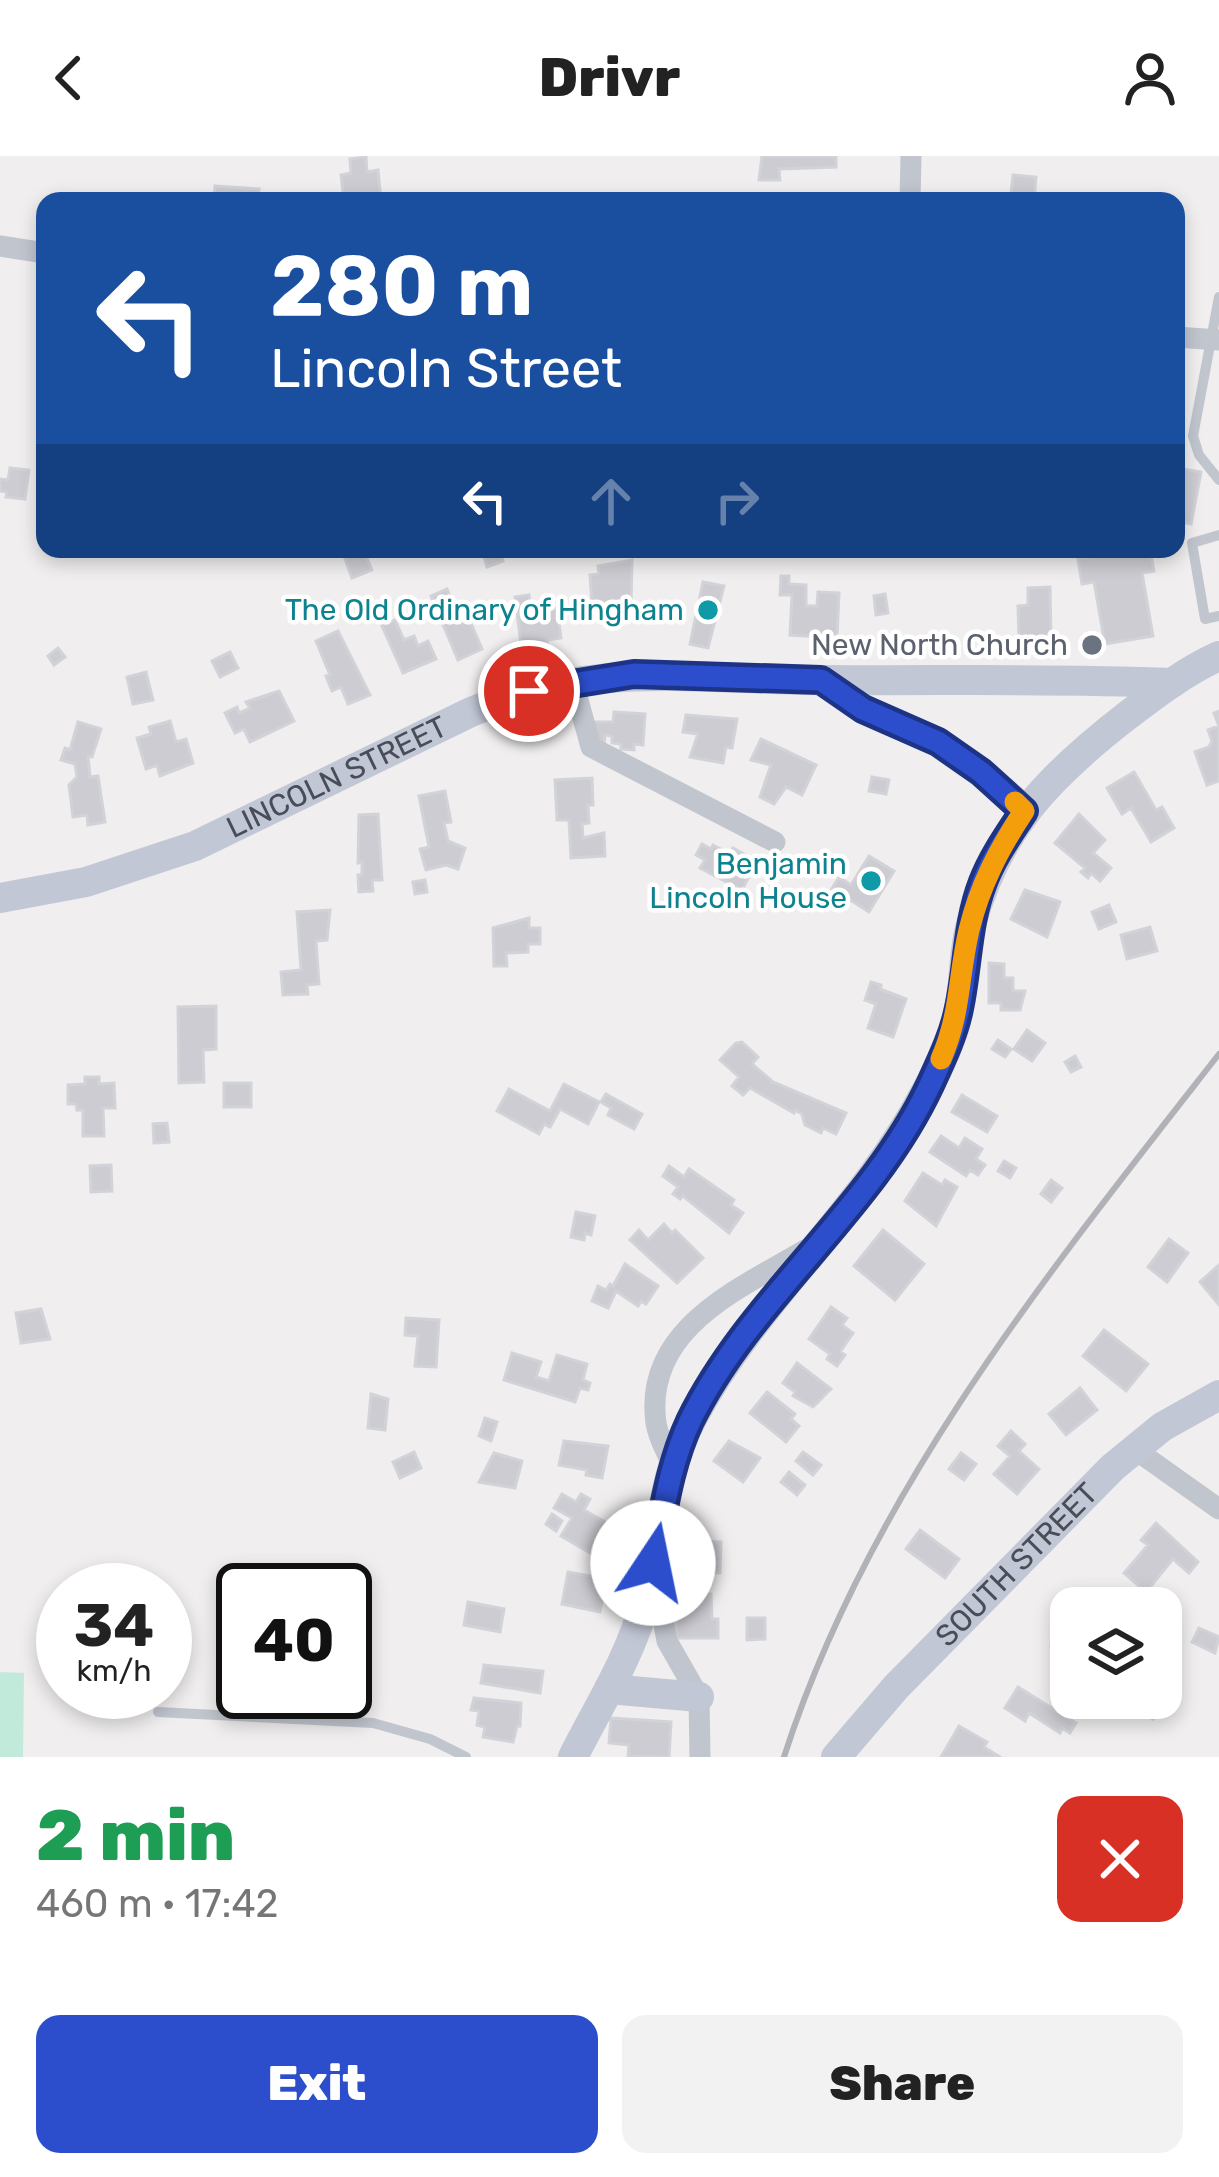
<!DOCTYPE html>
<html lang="en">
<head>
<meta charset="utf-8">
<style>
	:root { --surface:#fff; --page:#f2f2f2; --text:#222; --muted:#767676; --accent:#2c4ecc }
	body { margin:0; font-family:Rubik,sans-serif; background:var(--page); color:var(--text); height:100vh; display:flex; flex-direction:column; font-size:45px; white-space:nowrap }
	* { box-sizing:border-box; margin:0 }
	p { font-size:39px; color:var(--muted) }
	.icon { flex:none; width:66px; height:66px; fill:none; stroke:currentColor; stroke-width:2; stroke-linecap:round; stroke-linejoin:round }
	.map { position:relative; height:1601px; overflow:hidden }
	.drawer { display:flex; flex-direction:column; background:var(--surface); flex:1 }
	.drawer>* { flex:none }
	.guide { position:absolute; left:36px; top:36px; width:1149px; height:366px; border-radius:24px; box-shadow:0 6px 18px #0003; background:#1a4fa0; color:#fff; overflow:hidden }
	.tools { position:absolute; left:1050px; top:1431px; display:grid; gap:24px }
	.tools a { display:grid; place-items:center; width:132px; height:132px; border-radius:24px; background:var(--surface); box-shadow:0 6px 18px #0003; font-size:60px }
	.speed { position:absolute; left:36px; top:1407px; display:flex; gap:24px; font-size:60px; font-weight:700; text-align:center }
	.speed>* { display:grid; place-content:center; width:156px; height:156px; border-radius:50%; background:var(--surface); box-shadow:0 6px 18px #0003; line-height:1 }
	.speed small { font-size:30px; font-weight:400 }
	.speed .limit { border:6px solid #111; border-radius:18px; background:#fff; color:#111 }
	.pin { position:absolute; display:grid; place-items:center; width:102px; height:102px; color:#fff; margin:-51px; border:6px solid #fff; border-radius:50%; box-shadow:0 3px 12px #0007 }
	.me { position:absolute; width:132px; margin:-66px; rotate:11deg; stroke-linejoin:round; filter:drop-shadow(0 0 9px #0008) }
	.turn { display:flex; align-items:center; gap:42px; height:252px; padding:0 36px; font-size:54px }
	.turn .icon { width:156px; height:156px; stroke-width:2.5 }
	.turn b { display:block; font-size:84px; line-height:102px }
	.lanes { display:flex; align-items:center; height:114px; padding:0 36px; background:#0003; justify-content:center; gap:60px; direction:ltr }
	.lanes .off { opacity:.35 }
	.round { display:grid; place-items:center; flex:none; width:126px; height:126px; border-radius:24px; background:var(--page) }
	.headline { display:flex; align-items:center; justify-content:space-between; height:204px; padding:0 36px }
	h1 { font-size:72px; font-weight:800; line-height:90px; color:#1e9e55 }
	.button { display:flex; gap:24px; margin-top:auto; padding:24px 36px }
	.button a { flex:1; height:138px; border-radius:24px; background:var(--accent); color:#fff; font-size:48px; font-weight:800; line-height:138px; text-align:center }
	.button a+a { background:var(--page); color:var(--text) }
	header { display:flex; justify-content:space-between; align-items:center; height:156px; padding:0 36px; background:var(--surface); font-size:54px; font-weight:800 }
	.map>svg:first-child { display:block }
</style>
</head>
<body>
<header><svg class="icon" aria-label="back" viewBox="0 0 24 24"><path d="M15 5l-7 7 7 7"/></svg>Drivr<svg class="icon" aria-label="person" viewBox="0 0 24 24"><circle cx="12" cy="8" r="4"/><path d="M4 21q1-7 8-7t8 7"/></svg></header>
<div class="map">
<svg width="1219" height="1601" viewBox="0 0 1219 1601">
	<rect width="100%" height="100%" fill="#f0eeee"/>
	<path fill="#c1eada" d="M0 1516 24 1517 23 1601H0Z"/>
	<path fill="#ccccd2" stroke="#d2d3d9" stroke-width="3" d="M762 0H836V11L779 13 780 24H759Z
		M366 1 367 16 378 14 381 45H344L341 19 351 17 350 3Z
		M1013 19 1036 21 1034 45H1010Z
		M215 30 259 33 258 45H214Z
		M10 312 29 314 25 343 6 341 7 336 0 335V323L8 324Z
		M1176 312 1201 316 1191 368 1176 365Z
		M363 393 372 414 352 422 344 400Z
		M499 393 503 405 487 411 482 394Z
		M1136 393H1150L1154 415 1142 417 1153 480 1105 488 1094 426 1082 428 1078 403Z
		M632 404 631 447 615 448V453L607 454V448L592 449 590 419 599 418 598 410Z
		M781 420H789V428L806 429V450H817L818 436 839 437 837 482 790 479 792 439H780Z
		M703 426 724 430 708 492 690 488Z
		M1050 431 1051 483 1019 484 1018 450 1028 449V432Z
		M447 433 462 467 469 463 482 493 458 504 431 440Z
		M885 438 888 457 876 459 874 440Z
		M529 439 531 456 557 452 561 482 547 484 548 492 536 494 535 486 521 488 515 441Z
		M395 464 404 484 414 480 418 490 428 485 436 503 403 517 382 470Z
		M338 475 370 539 348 548 341 531 332 535 326 520 330 519 316 485Z
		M58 492 65 501 54 509 48 500Z
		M230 496 238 512 220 521 212 505Z
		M146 516 153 544 133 548 127 521Z
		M279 535 294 565 250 586 244 573 235 577 225 557 237 551 239 557 250 552 246 546Z
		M1219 555V625L1207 629 1195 596 1209 591 1212 585 1208 574 1219 570 1214 557Z
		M614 556 645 558 643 589 634 588V594L621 593V588L612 587V580L605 579 604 589 593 588 589 566H613Z
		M686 559 737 563 732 592 726 591 723 607 690 601 698 578 683 576Z
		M170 565 176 586 186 583 193 607 160 620 157 609 146 613 137 582 151 578 149 571Z
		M78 566 101 573 92 601 88 600 90 621 98 620 105 666 88 669 87 659 73 661 69 629 77 621 75 608 61 604 65 592 70 594Z
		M761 583 816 609 802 639 786 631 774 648 760 641 771 609 751 604Z
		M1134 616 1156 654 1162 651 1174 672 1151 686 1131 652 1122 658 1107 632Z
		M872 621 889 624 886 638 869 635Z
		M592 622 593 649H588L589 667 582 668 583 682 604 677 605 700 571 702 569 664H557L555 624Z
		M445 635 451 666 444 667 448 685 465 692 458 713 446 709 426 714 420 693 429 691 419 640Z
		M378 658 382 724H372L373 735 359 736 358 719H362V706L358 707 359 659Z
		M1079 658 1105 684 1093 697 1111 712 1100 725 1091 717 1088 722 1081 716 1085 712 1055 687Z
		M702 688 711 693 713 689 730 698 733 692 757 705 742 734 700 712 705 704 696 699Z
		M869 700 894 715 869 756 844 740 840 746 828 739 839 721 851 729Z
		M425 724 427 736 415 738 413 726Z
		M1025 734 1060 746 1047 781 1011 763Z
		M1109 749 1116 766 1099 773 1092 756Z
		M330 754 327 784 316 785 319 828 307 829 308 838 283 839 281 816 301 814 297 756Z
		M529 762V772H540V788H528V796L506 797 507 810H494L493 772Z
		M1150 771 1157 795 1127 803 1121 779Z
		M989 807 1004 808V822H1013V835H1025L1020 854H1001V847H989Z
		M871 826 881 829 880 833 906 843 893 881 868 872 876 848 865 844Z
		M216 850V893L203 894 204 926 179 927 178 851Z
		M1027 874 1045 887 1032 905 1014 893Z
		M998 884 1011 893 1005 901 992 893Z
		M742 886 758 901 752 908 773 926 846 957 836 978 823 972 821 977 805 969 802 958 795 954 794 957 750 932 743 939 732 930 739 921 720 904 736 887Z
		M1075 900 1081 911 1071 916 1065 906Z
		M85 921H99V928L114 927 115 952H103L104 980H83V954H77L76 948H68V929L85 928Z
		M224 927H251V951H224Z
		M564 928 599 946 588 968 560 953 550 971 544 968 539 978 497 955 509 933 550 955Z
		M606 938 642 958 634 973 608 959 611 952 601 946Z
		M962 939 997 960 987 976 952 956Z
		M167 967 169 986 154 987 153 968Z
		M941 980 959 992 965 982 982 993 976 1003 985 1009 978 1019 970 1014 966 1020 930 996Z
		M1004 1005 1016 1012 1010 1022 998 1015Z
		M111 1009 112 1035 91 1036 90 1010Z
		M669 1010 684 1021 689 1013 734 1044 731 1049 743 1057 729 1077 683 1040 680 1043 673 1038 678 1031 663 1020Z
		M923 1017 942 1029 945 1024 957 1031 936 1070 905 1045Z
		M1051 1024 1062 1032 1051 1046 1041 1038Z
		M576 1056 595 1060 591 1079 585 1077 584 1084 571 1081Z
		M664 1068 672 1077 675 1074 703 1102 677 1127 630 1084 639 1074 648 1084Z
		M883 1074 924 1108 895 1144 854 1110Z
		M1169 1083 1188 1097 1167 1126 1148 1111Z
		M625 1108 658 1130 646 1148 641 1145 638 1150 616 1135 608 1152 592 1145 598 1130 606 1134 610 1128 613 1130Z
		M1219 1109V1149L1200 1126Z
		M831 1151 847 1162 842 1169 853 1177 840 1196 845 1199 837 1210 827 1203 830 1198 809 1183Z
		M41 1153 50 1183 21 1187 16 1157Z
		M406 1162 439 1164 436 1211 415 1210 418 1180 405 1179Z
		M1104 1174 1148 1208 1126 1235 1083 1200Z
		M512 1197 541 1206 536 1221 549 1225 557 1199 587 1208 583 1224 590 1227 588 1234 580 1232 575 1246 504 1224Z
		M797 1207 831 1233 813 1251 793 1240 795 1236 783 1227Z
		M1080 1232 1097 1254 1066 1279 1049 1258Z
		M767 1236 795 1258 791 1263 799 1270 786 1286 750 1257Z
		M371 1238 388 1243 385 1274 368 1272Z
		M485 1262 497 1266 491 1285 479 1280Z
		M1011 1275 1025 1288 1019 1295 1039 1313 1017 1338 994 1318 1010 1300 998 1290Z
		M564 1285 608 1290 602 1322 586 1319 587 1314 559 1309Z
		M729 1285 760 1302 743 1326 714 1305Z
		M414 1296 421 1312 400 1322 393 1306Z
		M803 1296 821 1309 813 1319 796 1305Z
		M494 1297 522 1305 515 1332 479 1326Z
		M961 1297 976 1308 964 1324 949 1313Z
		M789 1316 805 1329 797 1339 781 1326Z
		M562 1338 576 1346 581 1338 590 1343 584 1354 607 1367 590 1397 561 1380 572 1362 554 1352Z
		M552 1358 562 1365 556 1375 546 1368Z
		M1156 1367 1198 1406 1189 1417 1173 1403 1146 1436 1124 1417 1148 1389 1141 1384Z
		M920 1374 959 1403 945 1422 906 1393Z
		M686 1385 721 1386 720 1417 706 1416V1426L685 1425Z
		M568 1416 606 1423 600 1456 562 1448Z
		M676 1438H711L712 1463H718V1482H677Z
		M468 1446 504 1453 500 1476 464 1469Z
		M747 1462H765V1483L747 1484Z
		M1067 1470 1071 1473V1506L1051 1490Z
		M1199 1472 1219 1481 1215 1497 1192 1486Z
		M484 1509 543 1515 540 1537 481 1527Z
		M1018 1531 1076 1567 1070 1577 1062 1572 1060 1577 1029 1557 1025 1565 1005 1552Z
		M474 1542 521 1547 520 1570H517L513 1586 483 1581 485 1571 477 1569 479 1555 471 1554Z
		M1135 1542H1156L1155 1545 1162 1551 1153 1563 1145 1556 1142 1559 1129 1549Z
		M611 1562 671 1566 669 1601 628 1600 629 1589 609 1587Z
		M959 1570 987 1586 984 1591 1000 1601H941Z"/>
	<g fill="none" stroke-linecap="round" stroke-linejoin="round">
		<path stroke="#c0c5ce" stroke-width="10" d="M1219 141 1193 280 1199 299 1219 324
			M1219 379 1192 387 1205 463 1219 460
			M158 1556 373 1567 430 1583 466 1601"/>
		<path stroke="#c0c5ce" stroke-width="21" d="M910 45 911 0
			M0 90 45 97
			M1176 181 1219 184
			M573 526 591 591 775 686
			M1133 1292 1219 1353
			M673 1311C668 1298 658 1282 656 1267 643 1173 739 1133 805 1094
			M655 1419 667 1485 699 1541 700 1601"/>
		<g stroke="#c2c7d5" stroke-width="30">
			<path d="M821 524 863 553 938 586 981 616 1024 654"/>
			<path id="s1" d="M0 742 86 726 195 690 471 556C595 503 695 524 823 524 940 525 1055 522 1172 527"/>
			<path d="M609 1533 699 1541"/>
			<path d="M573 1601C598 1551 631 1500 645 1445 661 1384 662 1317 693 1261 756 1143 863 1056 925 937 939 912 953 882 959 853 965 827 963 799 970 772 996 674 1049 620 1128 559 1157 537 1186 515 1219 500"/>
			<path id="s2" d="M836 1601 896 1531 1113 1311 1162 1271 1219 1239"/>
		</g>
		<path stroke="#b1b2b7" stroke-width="6" d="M784 1601C868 1338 1051 1113 1219 898"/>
	</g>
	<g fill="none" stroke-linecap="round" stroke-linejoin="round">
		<g stroke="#1d3385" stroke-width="30">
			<path id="route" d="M529 535 634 518 821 524 863 553 938 586 981 616 1024 655C1009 678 993 700 983 726 967 767 968 810 959 852 954 878 941 905 930 929 871 1055 751 1141 690 1265 669 1310 663 1359 653 1407"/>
		</g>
		<use href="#route" stroke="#2c4ecc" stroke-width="21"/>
		<path stroke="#f59e0b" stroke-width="21" d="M941 903C961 857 958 821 969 774 980 729 999 693 1024 655L1015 646"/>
	</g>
	<g fill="#0f9aa8" stroke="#fff" stroke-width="4.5">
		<circle cx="708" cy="454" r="12"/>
		<circle cx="871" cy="725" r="12"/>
	</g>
	<circle fill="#6b7280" stroke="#fff" stroke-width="4.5" cx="1092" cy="489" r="12"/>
	<g text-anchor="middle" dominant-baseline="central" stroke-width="9" stroke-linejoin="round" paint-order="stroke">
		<g font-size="30" fill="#0d838f" stroke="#fff" text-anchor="end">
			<text x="684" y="454">The Old Ordinary of Hingham</text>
			<text x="847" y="708">Benjamin<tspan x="847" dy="34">Lincoln House</tspan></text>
		</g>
		<g font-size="30" fill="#5b616d" stroke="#fff" text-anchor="end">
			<text x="1068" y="489">New North Church</text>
		</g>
		<g font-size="30" fill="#484d59" stroke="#fff">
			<text stroke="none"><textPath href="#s1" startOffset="360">LINCOLN STREET</textPath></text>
			<text stroke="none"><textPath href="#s2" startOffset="264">SOUTH STREET</textPath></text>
		</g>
	</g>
</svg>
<div class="tools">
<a><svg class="icon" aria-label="layers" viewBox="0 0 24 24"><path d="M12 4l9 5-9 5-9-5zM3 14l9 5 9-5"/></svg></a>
</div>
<div class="speed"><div>34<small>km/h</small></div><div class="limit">40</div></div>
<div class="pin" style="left:529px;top:535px;background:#d93025"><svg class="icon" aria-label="arrive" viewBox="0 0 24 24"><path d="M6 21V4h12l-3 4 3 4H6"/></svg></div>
<svg class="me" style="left:653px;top:1407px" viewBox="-20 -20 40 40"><circle r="19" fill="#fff"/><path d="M0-13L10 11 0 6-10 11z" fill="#2c4ecc"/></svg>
<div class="guide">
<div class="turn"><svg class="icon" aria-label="left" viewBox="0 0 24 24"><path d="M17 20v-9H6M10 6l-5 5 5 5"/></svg><div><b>280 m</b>Lincoln Street</div></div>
<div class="lanes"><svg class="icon" aria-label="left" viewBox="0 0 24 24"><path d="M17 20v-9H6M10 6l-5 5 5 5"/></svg><svg class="icon off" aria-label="ahead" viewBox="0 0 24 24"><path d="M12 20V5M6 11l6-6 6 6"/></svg><svg class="icon off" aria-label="right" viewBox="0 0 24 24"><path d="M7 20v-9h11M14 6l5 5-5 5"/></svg></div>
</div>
</div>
<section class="drawer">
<div class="headline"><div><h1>2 min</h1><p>460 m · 17:42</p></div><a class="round" style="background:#d93025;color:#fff"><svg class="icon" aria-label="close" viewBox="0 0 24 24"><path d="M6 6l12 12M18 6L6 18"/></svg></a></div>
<div class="button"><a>Exit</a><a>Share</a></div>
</section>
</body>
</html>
